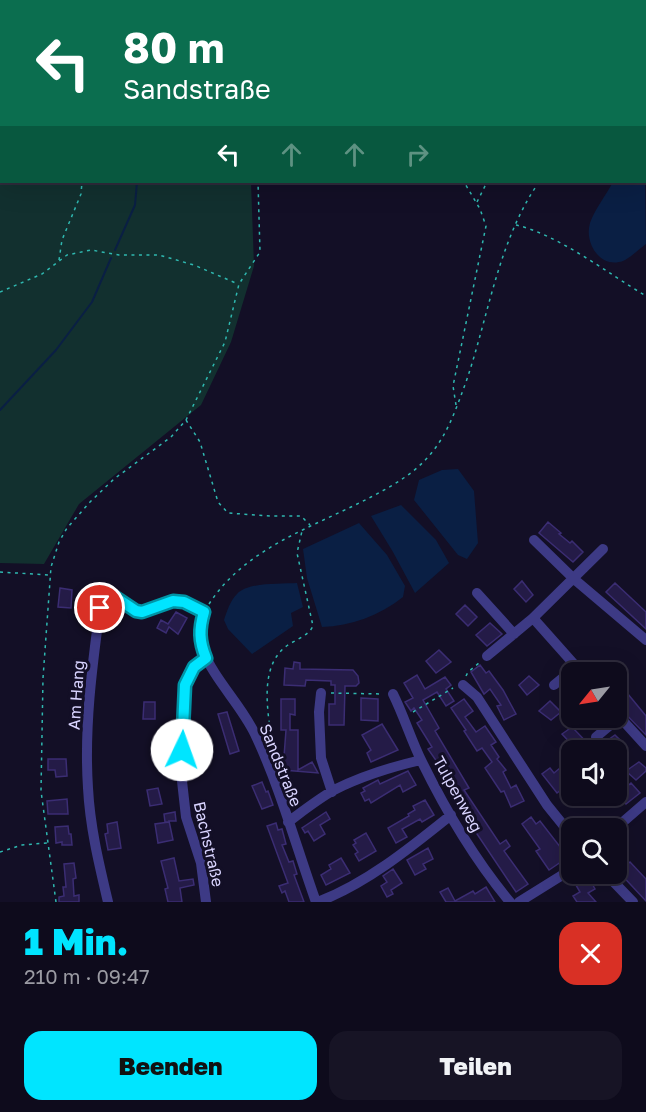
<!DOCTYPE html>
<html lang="de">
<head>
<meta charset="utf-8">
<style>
	:root { --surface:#0e0b1c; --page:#171425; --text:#f1f3f6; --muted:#9b9ba3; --line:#2e2b3b; --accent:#00e5ff }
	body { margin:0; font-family:"Golos Text",sans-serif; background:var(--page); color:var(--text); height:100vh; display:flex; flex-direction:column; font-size:22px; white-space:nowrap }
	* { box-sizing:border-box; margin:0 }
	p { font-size:20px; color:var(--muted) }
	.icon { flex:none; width:33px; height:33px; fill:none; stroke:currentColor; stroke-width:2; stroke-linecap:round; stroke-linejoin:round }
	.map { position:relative; height:902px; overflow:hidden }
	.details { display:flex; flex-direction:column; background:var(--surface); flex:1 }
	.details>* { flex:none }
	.hud { position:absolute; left:0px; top:0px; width:646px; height:183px; box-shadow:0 6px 24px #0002,0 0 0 2px var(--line); background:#0b6e4f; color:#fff; overflow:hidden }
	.needle { width:39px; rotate:240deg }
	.tools { position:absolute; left:561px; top:662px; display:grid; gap:12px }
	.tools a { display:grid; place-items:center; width:66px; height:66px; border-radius:12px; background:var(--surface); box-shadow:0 6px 24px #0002,0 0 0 2px var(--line); font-size:30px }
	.pin { position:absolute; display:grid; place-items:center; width:51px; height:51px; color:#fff; margin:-26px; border:3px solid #fff; border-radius:50%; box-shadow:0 2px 6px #0007 }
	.me { position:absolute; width:66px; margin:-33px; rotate:3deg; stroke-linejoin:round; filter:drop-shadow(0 0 4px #0008) }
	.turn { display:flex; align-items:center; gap:21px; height:126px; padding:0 24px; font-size:27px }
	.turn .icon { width:78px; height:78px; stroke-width:2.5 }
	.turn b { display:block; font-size:42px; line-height:51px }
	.lanes { display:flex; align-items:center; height:57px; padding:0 24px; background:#0003; justify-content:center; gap:30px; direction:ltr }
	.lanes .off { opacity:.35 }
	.round { display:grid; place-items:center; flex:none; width:63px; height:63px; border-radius:18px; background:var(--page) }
	.head { display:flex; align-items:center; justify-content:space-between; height:102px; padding:0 24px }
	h1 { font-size:36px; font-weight:800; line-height:45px; color:var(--accent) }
	.button { display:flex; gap:12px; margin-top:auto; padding:12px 24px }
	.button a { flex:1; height:69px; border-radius:18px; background:var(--accent); color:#111; font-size:24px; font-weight:800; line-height:69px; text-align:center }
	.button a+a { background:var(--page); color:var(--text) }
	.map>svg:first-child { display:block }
</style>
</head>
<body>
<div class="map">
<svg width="646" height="902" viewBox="0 0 646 902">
	<rect width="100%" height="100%" fill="#130f26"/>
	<path fill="#12302f" d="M0 0H242L2 2V182H251L254 266 231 342 201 405 79 504 44 564 0 563Z"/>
	<path fill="#0a1f44" d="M645 164 646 244C639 249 630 258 623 261 600 269 584 243 590 223 595 209 606 195 613 182H645Z
		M458 469 474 491 478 543 467 559 458 555 414 500 419 480 442 470Z
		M401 505 436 540 449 563 415 593 393 552 371 516Z
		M359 523 387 555 405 586 403 597C379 616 351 626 322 627L307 578 303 549Z
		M297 583 303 607 291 613 293 626 252 654 228 629 224 620C227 611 230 601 237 594 248 582 281 584 297 583Z"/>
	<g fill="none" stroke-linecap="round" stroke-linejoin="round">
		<path stroke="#0a1f44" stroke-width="2" d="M150 0V2
			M115 250 135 205 137 182
			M0 410 56 350 92 302 111 258"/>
	</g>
	<path fill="#241b47" stroke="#3b2d73" stroke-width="1.5" d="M548 522 561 533 559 534 570 543 572 541 583 552 573 562 539 533Z
		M522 581 533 595 526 602 514 589Z
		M615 583 646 612V629L606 592Z
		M60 588 72 590 71 608 58 607Z
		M465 605 477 617 468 626 456 614Z
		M176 612 187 618 178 634 169 627 166 633 157 628 161 620 168 624Z
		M490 623 502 634 487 646 476 635Z
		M439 650 451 662 436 673 426 661Z
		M294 662 300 663V669L353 670 358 676 359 683 356 686H345L344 725H329V704H335V685H331V681L306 680 305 686 284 685 285 668 293 669Z
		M480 665 486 673 489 671 503 690 516 714 504 720 497 706 501 705 490 689 484 694 471 672Z
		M417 675 425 689 445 677 451 685 446 689 454 701 446 706 437 692 423 700 439 728 435 731 469 788 464 790 500 844 506 840 510 846 504 851 528 884 516 892 475 831 478 829 470 818 465 820 457 807 460 805 444 778 447 776 428 749 432 747 417 723 422 720 414 708 411 711 405 702 413 698 404 683Z
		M529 676 539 685 527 695 519 685Z
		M616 686 621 691 623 688 646 716V735L616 704Z
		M361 698 378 699V721L361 720Z
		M281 699H295V715L290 714V730H298V770L312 762 318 773 283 770 286 730H281Z
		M464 699 473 711 465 717 476 732 485 726 496 742 491 745 499 757 497 759 506 770 503 772 511 788 516 785 524 801 511 807 504 791 501 792 485 768 492 762 482 748 477 751 464 731 466 730 451 708Z
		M550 701 561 712 551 720 539 711Z
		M144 702H155V719H143Z
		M227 712 239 751 230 754 218 714Z
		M382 724 398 750 371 762 367 753 371 750 362 735Z
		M572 727 594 750H577L562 734Z
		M615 735 624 744 615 750H594Z
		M48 759H66L67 776 56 777 55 770H48Z
		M639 762 646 768V771L636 780 626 771Z
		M550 768 554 773 560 768 571 782 557 793 542 774Z
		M408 771 416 785 403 792 400 785 371 803 369 799 365 801 361 793 365 791 363 788 378 780 380 784Z
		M262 782 266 792 268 791 273 805 262 809 252 786Z
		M631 783 640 793 626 804 618 794Z
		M158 788 162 804 150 806 147 790Z
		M67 799 68 814H48L47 801Z
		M425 800 434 815 422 822 420 819 402 829 407 837 396 843 388 828 409 816 408 814 415 810 413 806Z
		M175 812 176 821H169L173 840 158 843 155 824 169 822H165L164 814Z
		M326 812 330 819 320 825 325 834 314 841 308 831 305 833 302 828Z
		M531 817 536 824 540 821 568 857 549 870 536 851 540 849 522 824Z
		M117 822 121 848 108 850 105 834 108 833 107 824Z
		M276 823 278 830 282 829 286 844 282 845 289 862 293 861 297 874 294 875 304 902H289L285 891 282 893 279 886 288 883 267 826Z
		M68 826 69 834H71L72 845H62V842L56 843 55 827Z
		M366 833 376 851 359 861 355 854 358 852 353 845 356 843 354 840Z
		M428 848 433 859 423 864 426 869 415 875 407 860Z
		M174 858 179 881 193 879 194 885 180 888 182 902H168L165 889 168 888 161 861Z
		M341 858 350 873 326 885 321 875 331 869 329 865Z
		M616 859 624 867 630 862 646 879V901L616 869Z
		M74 863 76 878 73 879 74 896 79 895V902H59V897L64 896 63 887H66L64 864Z
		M393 869 402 883 391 890 393 894 387 897 381 886 387 882 383 876Z
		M586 873 595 889 588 893 596 902H577L573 896 580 892 573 880Z
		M486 887 495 902H446L440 892 448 888 455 901 473 891 475 894Z"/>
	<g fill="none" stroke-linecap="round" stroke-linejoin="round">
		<path stroke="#2fb8b0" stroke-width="1.5" stroke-dasharray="3 4.5" stroke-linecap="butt" d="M182 0 183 2
			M193 0V2
			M73 2V0
			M288 2 289 0
			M630 2 631 0
			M645 131H646
			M477 202 487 182
			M516 225C557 234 609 274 646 296
			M59 260 62 240 81 194 82 182
			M0 292 42 274 67 255 91 250 119 255H159L194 265 238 284
			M456 405 453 386 486 226 480 209 464 182
			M186 420 200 442 218 502 228 513 270 516H301L310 525
			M0 572 49 575
			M209 604C246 547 314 527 371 497 394 485 417 472 433 451 449 431 457 406 466 382 489 315 498 241 539 182
			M466 676 468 672 479 663
			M331 693 383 694
			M413 712 453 688
			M272 746C269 715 258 671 284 648 293 640 308 637 313 626L297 553 302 531
			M0 852 22 845 47 843
			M56 902 41 791 43 678 51 567 59 542 67 528 90 502 114 479 171 437 186 420 225 342 239 284 260 252 258 182"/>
		<path stroke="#3d3a85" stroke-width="10" d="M534 540 574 579 646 640
			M477 593 514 634
			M533 618 581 672
			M487 656 533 618 603 549
			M206 658 194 667 185 685 181 772 186 817 201 863 206 902
			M463 685 477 697 547 805 572 836
			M554 685 576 667
			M321 693 319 712 321 758 332 792
			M393 694C404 716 411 740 422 762 446 811 475 860 510 902
			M616 713 646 746
			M596 737 620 717
			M288 822C303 811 318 799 334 790 362 776 391 767 421 760
			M616 828 646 802
			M605 873 633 902
			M108 902C99 864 90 827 88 788 84 728 92 667 100 608L104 600 115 597 136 611 142 612 173 601 184 602 204 612C201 624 197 636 202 648 214 680 240 703 255 734 280 787 296 846 316 902
			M318 902C367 883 410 848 451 815
			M519 902 572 869"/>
	</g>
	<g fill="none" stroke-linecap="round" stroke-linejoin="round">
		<g stroke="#0095a6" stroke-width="15">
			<path id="route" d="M100 608 104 600 115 597 136 611 142 612 173 601 184 602 204 612C199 629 199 641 206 658L194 667 185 685 182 750"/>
		</g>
		<use href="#route" stroke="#00e5ff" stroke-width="10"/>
	</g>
	<g text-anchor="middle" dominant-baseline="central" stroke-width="6" stroke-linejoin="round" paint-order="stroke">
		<g font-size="16" fill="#d9d4ff" stroke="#130f26">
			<text transform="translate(76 695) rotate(-86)">Am Hang</text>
			<text transform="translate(281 765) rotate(68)">Sandstraße</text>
			<text transform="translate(458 794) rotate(61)">Tulpenweg</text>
			<text transform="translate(209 844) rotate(77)">Bachstraße</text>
		</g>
	</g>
</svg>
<div class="tools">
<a><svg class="needle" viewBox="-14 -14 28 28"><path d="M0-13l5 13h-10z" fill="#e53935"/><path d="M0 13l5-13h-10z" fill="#9b9ba3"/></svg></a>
<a><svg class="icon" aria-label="sound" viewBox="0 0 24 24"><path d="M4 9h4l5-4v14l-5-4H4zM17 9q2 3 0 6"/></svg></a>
<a><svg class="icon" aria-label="search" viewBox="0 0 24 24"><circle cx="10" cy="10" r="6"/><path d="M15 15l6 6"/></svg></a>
</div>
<div class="pin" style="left:100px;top:608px;background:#d93025"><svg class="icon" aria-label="arrive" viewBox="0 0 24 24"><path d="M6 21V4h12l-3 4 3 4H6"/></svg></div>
<svg class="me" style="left:182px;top:750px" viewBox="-20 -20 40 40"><circle r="19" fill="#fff"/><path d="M0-13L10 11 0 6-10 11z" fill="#00e5ff"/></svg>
<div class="hud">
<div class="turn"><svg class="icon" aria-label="left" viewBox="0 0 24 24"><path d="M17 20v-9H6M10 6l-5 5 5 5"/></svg><div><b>80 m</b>Sandstraße</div></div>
<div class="lanes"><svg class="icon" aria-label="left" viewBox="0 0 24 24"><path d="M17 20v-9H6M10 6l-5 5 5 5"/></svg><svg class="icon off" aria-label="ahead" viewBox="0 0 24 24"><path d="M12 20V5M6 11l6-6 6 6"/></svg><svg class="icon off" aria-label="ahead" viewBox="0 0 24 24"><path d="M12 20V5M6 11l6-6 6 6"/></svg><svg class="icon off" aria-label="right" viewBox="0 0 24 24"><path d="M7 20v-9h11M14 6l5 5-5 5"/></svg></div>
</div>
</div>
<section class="details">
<div class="head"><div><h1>1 Min.</h1><p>210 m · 09:47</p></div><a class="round" style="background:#d93025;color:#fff"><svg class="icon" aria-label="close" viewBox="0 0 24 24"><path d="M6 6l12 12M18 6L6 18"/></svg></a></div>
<div class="button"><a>Beenden</a><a>Teilen</a></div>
</section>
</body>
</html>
